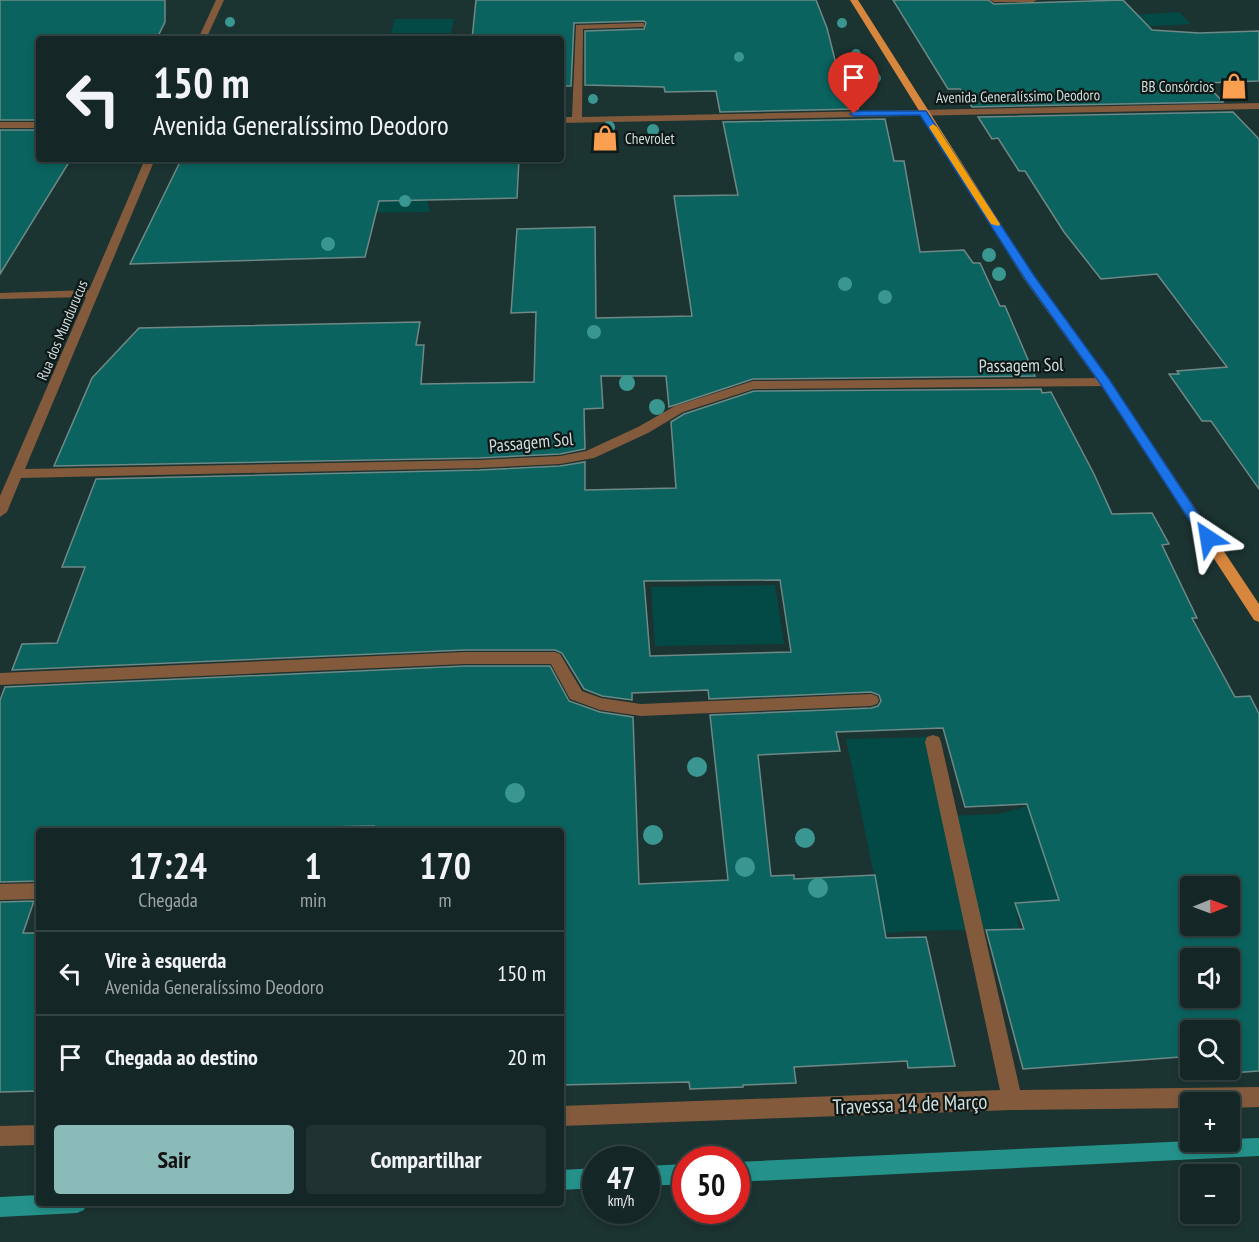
<!DOCTYPE html>
<html lang="pt">
<head>
<meta charset="utf-8">
<style>
	:root { --surface:#142625; --page:#213232; --text:#f1f3f6; --muted:#9da5a7; --line:#334342; --accent:#8bbbb9 }
	body { margin:0; font-family:"PT Sans Narrow",sans-serif; background:var(--page); color:var(--text); height:100vh; display:flex; flex-direction:column; font-size:22px; white-space:nowrap }
	* { box-sizing:border-box; margin:0 }
	p { font-size:20px; color:var(--muted) }
	.icon { flex:none; width:33px; height:33px; fill:none; stroke:currentColor; stroke-width:2; stroke-linecap:round; stroke-linejoin:round }
	.map { position:relative; flex:1; overflow:hidden }
	.side { position:absolute; left:36px; top:828px; width:528px; height:378px; display:flex; flex-direction:column; background:var(--surface); border-radius:6px; box-shadow:0 3px 9px #0003,0 0 0 2px var(--line) }
	.side>* { flex:none }
	.guide { position:absolute; left:36px; top:36px; width:528px; height:126px; border-radius:6px; box-shadow:0 3px 9px #0003,0 0 0 2px var(--line); background:#142625; color:var(--text); overflow:hidden }
	.needle { width:39px; rotate:89deg }
	.buttons { position:absolute; left:1180px; top:876px; display:grid; gap:12px }
	.buttons a { display:grid; place-items:center; width:60px; height:60px; border-radius:6px; background:var(--surface); box-shadow:0 3px 9px #0003,0 0 0 2px var(--line); font-size:30px }
	.speed { position:absolute; left:582px; top:1146px; display:flex; gap:12px; font-size:30px; font-weight:700; text-align:center }
	.speed>* { display:grid; place-content:center; width:78px; height:78px; border-radius:50%; background:var(--surface); box-shadow:0 3px 9px #0003,0 0 0 2px var(--line); line-height:1 }
	.speed small { font-size:15px; font-weight:400 }
	.speed .limit { border:9px solid #d22; background:#fff; color:#111 }
	.pin { position:absolute; display:grid; place-items:center; width:51px; height:51px; color:#fff; margin:-62px -26px; border-radius:50% 50% 50% 0; rotate:-45deg; box-shadow:0 0 6px #0007 }
	.pin .icon { rotate:45deg }
	.me { position:absolute; width:66px; margin:-33px; rotate:327deg; stroke-linejoin:round; filter:drop-shadow(0 0 4px #0008) }
	.turn { display:flex; align-items:center; gap:21px; height:126px; padding:0 18px; font-size:27px }
	.turn .icon { width:78px; height:78px; stroke-width:2.5 }
	.turn b { display:block; font-size:42px; line-height:51px }
	.eta { display:flex; justify-content:space-evenly; align-items:center; height:102px; text-align:center }
	.eta b { font-size:36px; font-weight:800; line-height:42px }
	.button { display:flex; gap:12px; margin-top:auto; padding:12px 18px }
	.button a { flex:1; height:69px; border-radius:6px; background:var(--accent); color:#111; font-size:24px; font-weight:800; line-height:69px; text-align:center }
	.button a+a { background:var(--page); color:var(--text) }
	ul { padding:0; list-style:none }
	li { display:flex; align-items:center; gap:18px; height:84px; padding:0 18px; border-top:2px solid var(--line) }
	li div { flex:1 }
	li b { display:block; font-size:22px }
	li em { font-style:normal }
	.map>svg:first-child { display:block }
</style>
</head>
<body>
<div class="map">
<svg width="1259" height="1242" viewBox="0 0 1259 1242">
	<rect width="100%" height="100%" fill="#1b3331"/>
	<path fill="#034a46" d="M1179 12 1191 24 1139 27 1128 15Z
		M395 19H454L451 33H391Z
		M426 194 430 212 326 213 335 200Z
		M775 585 784 644 655 646 651 587Z
		M928 737 948 816 999 814 1041 802 1101 897 1016 903 1019 929C974 931 930 929 886 933L846 739Z"/>
	<g fill="none" stroke-linecap="round" stroke-linejoin="round">
		<path fill="#24928b" fill-rule="evenodd" d="M1259 1138V1156L736 1182V1162L1191 1141 1230 1142V1139Z
			M686 1164V1184L646 1186V1166Z
			M596 1168V1188L561 1190V1170Z
			M39 1195V1203H87L84 1210 77 1213 0 1217V1197Z"/>
	</g>
	<path fill="#0a635f" stroke="#6f8986" stroke-width="1.5" fill-rule="evenodd" d="M0 0H165V22L158 36 39 39V120H0Z
		M476 0H816L827 28 837 68 858 109 720 112 716 91 665 92 664 87 585 85V31L644 29 646 23 644 21 574 23 571 86H561V39H472Z
		M893 0H988L994 4 1123 0 1152 30 1199 33 1259 31V81L1205 83 1223 102 972 107 960 89H948Z
		M1233 112 1259 139V489L1211 421H1202L1169 374H1179L1177 371 1227 367 1157 274 1101 279 1064 232 1025 171H1019L998 138 992 139 978 117Z
		M885 119 894 161H904L920 252 964 250 973 263H980L1000 306H1005L1035 376 753 379 669 407 666 376H601L603 408 584 409 585 449 560 454 479 458 54 466 92 378 139 328 420 322 416 345H424L421 384 534 382 536 312 511 313 517 229 595 227 596 318 692 316 674 196 738 195 723 122Z
		M0 130H39V159H71L0 274Z
		M185 159H519L517 198 379 201 365 257 130 264 180 162H184Z
		M1041 389 1042 393 1051 392 1094 474 1112 514 1152 513 1169 544 1162 545 1197 618H1192L1235 697 1250 696 1259 714V1071L1187 1076 1180 1057 1023 1069 986 930 1024 929 1015 903 1059 900 1027 804 965 807 943 728 836 732 840 751 758 755 771 876 794 875V879L875 875 886 938 926 937 955 1066 908 1068 907 1061 794 1067 796 1083 743 1085V1087L690 1089 689 1082 561 1085V831H373L374 826 274 828V831H39V881L0 882V700L5 687 465 666H550L569 701 600 712 633 717 639 884 728 880 710 715 871 708 878 706 881 701 879 695 871 692 709 699 708 690 632 693V700L602 696 584 689 562 653 555 650H465L12 670 22 644 57 643 85 567H62L96 479 479 470 560 466 585 462V490L676 488 671 422 684 414 754 391ZM780 580 791 652 650 656 644 581ZM1191 886H1230V926H1191ZM1191 958H1230V998H1191ZM1191 1030H1230V1070H1191Z
		M34 901 23 933H39V1091L0 1092V902Z"/>
	<g fill="none" stroke-linecap="round" stroke-linejoin="round">
		<path fill="#835b3c" fill-rule="evenodd" d="M216 0H224L206 39H198Z
			M990 0H1037L1033 2H994Z
			M641 23H644V27L583 29 582 117 1259 103V109L561 123V117H572L576 25Z
			M0 122H39V128H0Z
			M145 159H155L25 469 479 460 560 456 586 451 638 427 675 406 753 381 1105 378 1111 382 1105 386 754 389 683 412 648 433 594 458 560 464 479 468 21 478 7 512 0 517V496L86 297 0 299V293L89 290Z
			M465 652H555L560 654 582 691 601 698 641 704 871 694 877 696 879 700 877 704 871 706 641 716 600 710 570 699 551 664H465L0 685V673Z
			M933 735 939 737 941 742 1020 1090 1259 1087V1107L1230 1108V1102H1191V1108L1012 1110 561 1126V1106L1000 1090 925 742 927 737Z
			M39 883V899L0 900V884Z
			M39 1125V1145L0 1146V1126Z"/>
		<path fill="#d7863e" fill-rule="evenodd" d="M850 0H858L1035 278 1109 379 1259 604V622L1254 620 1100 384 1024 279Z"/>
	</g>
	<g fill="#3a9690">
		<circle cx="230" cy="22" r="5"/>
		<circle cx="842" cy="23" r="5"/>
		<circle cx="856" cy="54" r="5"/>
		<circle cx="739" cy="57" r="5"/>
		<circle cx="876" cy="78" r="5"/>
		<circle cx="593" cy="99" r="5"/>
		<circle cx="851" cy="102" r="5"/>
		<circle cx="609" cy="127" r="6"/>
		<circle cx="653" cy="130" r="6"/>
		<circle cx="405" cy="201" r="6"/>
		<circle cx="328" cy="244" r="7"/>
		<circle cx="989" cy="255" r="7"/>
		<circle cx="999" cy="274" r="7"/>
		<circle cx="845" cy="284" r="7"/>
		<circle cx="885" cy="297" r="7"/>
		<circle cx="594" cy="332" r="7"/>
		<circle cx="627" cy="383" r="8"/>
		<circle cx="657" cy="407" r="8"/>
		<circle cx="697" cy="767" r="10"/>
		<circle cx="515" cy="793" r="10"/>
		<circle cx="653" cy="835" r="10"/>
		<circle cx="805" cy="838" r="10"/>
		<circle cx="745" cy="867" r="10"/>
		<circle cx="818" cy="888" r="10"/>
	</g>
	<path fill="#1a73e8" stroke="#114b97" stroke-width="1.5" d="M926 111 1035 277 1109 379 1212 535 1214 538 1212 541H1203L1100 383 1025 279 920 115 854 116 850 114 854 111Z"/>
	<path fill="#f59e0b" d="M933 124 937 127 1000 224 999 226 991 224 929 127Z"/>
	<defs>
		<g id="shop-bare" transform="scale(2.07)"><path d="M-5-2.5h2.3a2.7 3.5 0 0 1 5.4 0H5L5.5 6h-11ZM-1.5-2.5h3a1.5 2.3 0 0 0-3 0Z" fill="#fa9f4f" stroke="#0e1817" stroke-width="2.5" paint-order="stroke"/></g>
	</defs>
	<g fill-rule="evenodd">
		<use href="#shop-bare" x="1234" y="86"/>
		<use href="#shop-bare" x="605" y="138"/>
	</g>
	<g text-anchor="middle" dominant-baseline="central" stroke-width="4.5" stroke-linejoin="round" paint-order="stroke">
		<g font-size="15" fill="#d0dedd" stroke="#0e1817" text-anchor="end">
			<text x="1214" y="86">BB Consórcios</text>
			<text x="625" y="138" text-anchor="start">Chevrolet</text>
		</g>
		<g font-size="15" fill="#d0dedd" stroke="#0e1817">
			<text transform="translate(1018 96) rotate(-1)">Avenida Generalíssimo Deodoro</text>
			<text transform="translate(62 330) rotate(-67)">Rua dos Mundurucus</text>
		</g>
		<g font-size="18" fill="#d0dedd" stroke="#0e1817">
			<text transform="translate(1021 365) rotate(-1)">Passagem Sol</text>
			<text transform="translate(531 442) rotate(-5)">Passagem Sol</text>
		</g>
		<g font-size="21" fill="#d0dedd" stroke="#0e1817">
			<text transform="translate(910 1104) rotate(-2)">Travessa 14 de Março</text>
		</g>
	</g>
</svg>
<div class="buttons">
<a><svg class="needle" viewBox="-14 -14 28 28"><path d="M0-13l5 13h-10z" fill="#e53935"/><path d="M0 13l5-13h-10z" fill="#9da5a7"/></svg></a>
<a><svg class="icon" aria-label="sound" viewBox="0 0 24 24"><path d="M4 9h4l5-4v14l-5-4H4zM17 9q2 3 0 6"/></svg></a>
<a><svg class="icon" aria-label="search" viewBox="0 0 24 24"><circle cx="10" cy="10" r="6"/><path d="M15 15l6 6"/></svg></a>
<a>+</a>
<a>−</a>
</div>
<div class="speed"><div>47<small>km/h</small></div><div class="limit">50</div></div>
<div class="pin" style="left:854px;top:114px;background:#d93025"><svg class="icon" aria-label="arrive" viewBox="0 0 24 24"><path d="M6 21V4h12l-3 4 3 4H6"/></svg></div>
<svg class="me" style="left:1208px;top:538px" viewBox="-20 -20 40 40"><path d="M0-17L14 15 0 8-14 15z" fill="#1a73e8" stroke="#fff" stroke-width="4"/></svg>
<div class="guide">
<div class="turn"><svg class="icon" aria-label="left" viewBox="0 0 24 24"><path d="M17 20v-9H6M10 6l-5 5 5 5"/></svg><div><b>150 m</b>Avenida Generalíssimo Deodoro</div></div>
</div>
<section class="side">
<div class="eta">
<div><b>17:24</b><p>Chegada</p></div>
<div><b>1</b><p>min</p></div>
<div><b>170</b><p>m</p></div>
</div>
<ul>
<li><svg class="icon" aria-label="left" viewBox="0 0 24 24"><path d="M17 20v-9H6M10 6l-5 5 5 5"/></svg><div><b>Vire à esquerda</b><p>Avenida Generalíssimo Deodoro</p></div><em>150 m</em></li>
<li><svg class="icon" aria-label="arrive" viewBox="0 0 24 24"><path d="M6 21V4h12l-3 4 3 4H6"/></svg><div><b>Chegada ao destino</b></div><em>20 m</em></li>
</ul>
<div class="button"><a>Sair</a><a>Compartilhar</a></div>
</section>
</div>
</body>
</html>
